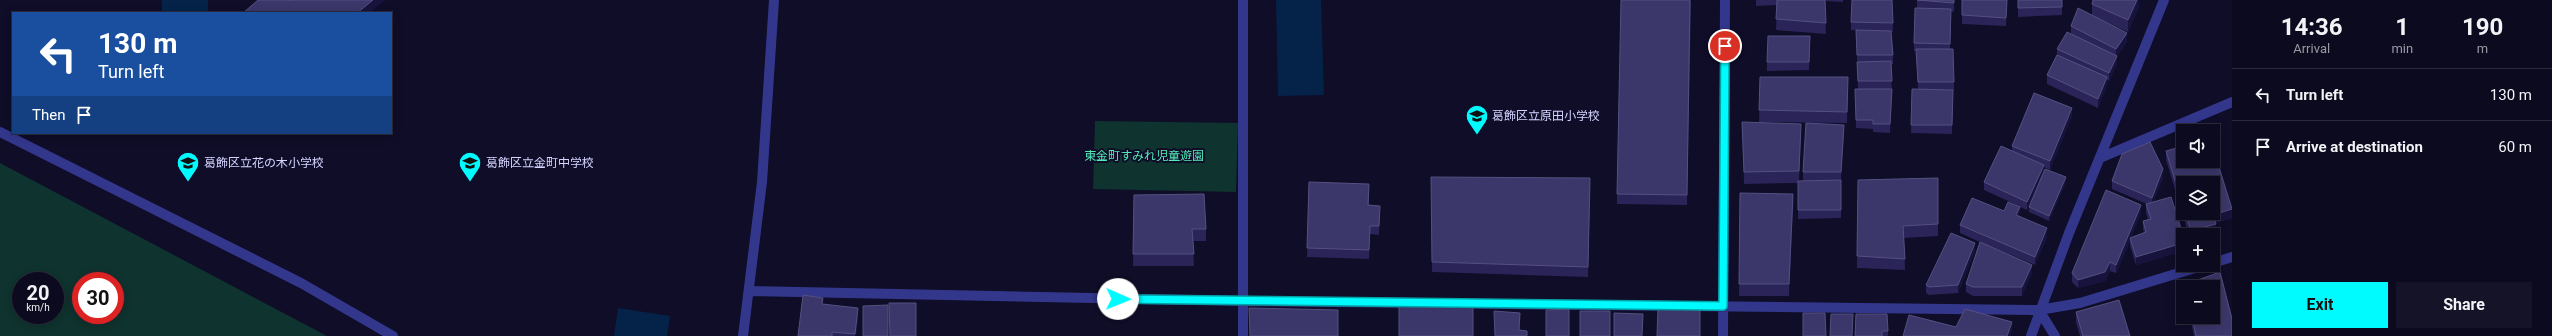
<!DOCTYPE html>
<html lang="en">
<head>
<meta charset="utf-8">
<style>
	:root { --surface:#0b0a1e; --page:#141327; --text:#f1f3f6; --muted:#9a9aa4; --line:#2b2b3c; --accent:#00fbff }
	body { margin:0; font-family:Roboto,"Noto Sans JP",sans-serif; background:var(--page); color:var(--text); height:100vh; display:flex; flex-direction:column; font-size:15px; white-space:nowrap }
	* { box-sizing:border-box; margin:0 }
	p { font-size:13px; color:var(--muted) }
	.icon { flex:none; width:22px; height:22px; fill:none; stroke:currentColor; stroke-width:2; stroke-linecap:round; stroke-linejoin:round }
	.map { position:relative; flex:1; overflow:hidden }
	.drawer { display:flex; flex-direction:column; background:var(--surface); width:320px }
	.drawer>* { flex:none }
	.guide { position:absolute; left:12px; top:12px; width:380px; height:122px; border-radius:0px; box-shadow:0 2px 10px #0003,0 0 0 1px var(--line); background:#1a4fa0; color:#fff; overflow:hidden }
	.tools { position:absolute; left:2176px; top:124px; display:grid; gap:8px }
	.tools a { display:grid; place-items:center; width:44px; height:44px; border-radius:0px; background:var(--surface); box-shadow:0 2px 10px #0003,0 0 0 1px var(--line); font-size:20px }
	.speed { position:absolute; left:12px; top:272px; display:flex; gap:8px; font-size:20px; font-weight:700; text-align:center }
	.speed>* { display:grid; place-content:center; width:52px; height:52px; border-radius:50%; background:var(--surface); box-shadow:0 2px 10px #0003,0 0 0 1px var(--line); line-height:1 }
	.speed small { font-size:10px; font-weight:400 }
	.speed .limit { border:6px solid #d22; background:#fff; color:#111 }
	.pin { position:absolute; display:grid; place-items:center; width:34px; height:34px; color:#fff; margin:-17px; border:2px solid #fff; border-radius:50%; box-shadow:0 1px 4px #0007 }
	.me { position:absolute; width:44px; margin:-22px; rotate:91deg; stroke-linejoin:round; filter:drop-shadow(0 0 3px #0008) }
	.turn { display:flex; align-items:center; gap:14px; height:84px; padding:0 20px; font-size:18px }
	.turn .icon { width:52px; height:52px; stroke-width:2.5 }
	.turn b { display:block; font-size:28px; line-height:34px }
	.then { display:flex; align-items:center; height:38px; padding:0 20px; background:#0003; gap:8px; font-size:15px }
	.eta { display:flex; justify-content:space-evenly; align-items:center; height:68px; text-align:center }
	.eta b { font-size:24px; font-weight:700; line-height:28px }
	.action { display:flex; gap:8px; margin-top:auto; padding:8px 20px }
	.action a { flex:1; height:46px; border-radius:0px; background:var(--accent); color:#111; font-size:16px; font-weight:700; line-height:46px; text-align:center }
	.action a+a { background:var(--page); color:var(--text) }
	ul { padding:0; list-style:none }
	li { display:flex; align-items:center; gap:12px; height:52px; padding:0 20px; border-top:1px solid var(--line) }
	li div { flex:1 }
	li b { display:block; font-size:15px }
	li em { font-style:normal }
	main { display:flex; flex:1; min-height:0 }
	.map>svg:first-child { display:block }
</style>
</head>
<body>
<main>
<div class="map">
<svg width="2232" height="336" viewBox="0 0 2232 336">
	<rect width="100%" height="100%" fill="#0f0d28"/>
	<path fill="#0f332e" fill-rule="evenodd" d="M1095 121 1238 123 1236 192 1093 189Z
		M0 163 327 336H0ZM21 281H55V315H21ZM81 281H115V315H81Z"/>
	<path fill="#052349" d="M162 0H208V13H162Z
		M1276 0H1321L1324 95 1278 96Z
		M618 308 670 316 667 336H614Z"/>
	<g fill="none" stroke-linecap="round" stroke-linejoin="round">
		<path stroke="#33378c" stroke-width="10" d="M1243 0V336
			M0 132 301 283 393 336
			M2100 158 2232 102
			M2213 263 2232 257
			M750 291 1244 301 2039 310 2080 303 2205 265
			M2039 310 2055 336
			M743 336 762 182 774 0
			M1723 336 1725 0
			M2031 336 2069 233 2164 0"/>
	</g>
	<path fill="#2a2458" fill-rule="evenodd" d="M1691 0 1687 205 1617 204V194Z
		M1756 0H1843V2L1825 1 1826 34 1776 30 1777 5 1756 6Z
		M1892 0 1893 32H1891L1893 55V64H1891L1892 98 1890 133 1873 132V129L1856 128 1855 89H1858L1856 30 1878 31 1851 30V22Z
		M1917 0H1954V12L1951 11 1950 49 1954 82V90L1953 91 1952 134 1911 133 1912 89H1918L1916 51H1914V43L1917 8Z
		M2007 0 2006 26 1962 24V15Z
		M2018 0H2062V15L2018 17Z
		M2139 0V7L2128 32 2102 20 2127 42 2117 56V64L2109 81 2107 80V85L2098 108 2047 84V75L2057 55V49L2071 34V26L2092 15V4Z
		M1810 36 1809 70 1767 71V62Z
		M1760 77H1848L1847 123 1759 122Z
		M2072 116 2050 170 2044 167V172L2066 182 2049 221 2029 212V207L2037 188 2027 210 2020 207V215L2019 217 2047 237 2035 265 1992 247 2032 273 2022 296H1973L1966 292V284L1980 242 1960 233V225L2019 206 1984 190V182L2012 151V146Z
		M1742 122 1801 136 1799 181H1803V172L1844 133 1841 180V218L1798 219V183L1744 184Z
		M2166 151 2232 218 2215 223 2216 232 2207 235H2189L2166 160ZM2183 183 2213 213H2183Z
		M1431 177 1590 188 1588 277 1432 272Z
		M1938 178V236L1904 238 1905 270 1857 268 1858 180Z
		M2163 178 2153 202 2183 235V251L2136 265 2130 246V241L2116 273 2110 271 2105 281 2078 288 2072 282V273L2141 213 2131 237 2144 233 2143 229V221L2148 219 2146 213V204H2147L2112 189V181Z
		M1309 182 1369 192V205L1380 206 1379 235 1370 234 1369 259 1307 257Z
		M1740 193 1793 206 1789 296H1739Z
		M1134 195 1206 229V241H1193L1194 266H1133Z
		M1975 251 1958 293 1929 295 1926 293V285Z
		M2220 272 2232 319V336H2194L2190 317H2213V287H2184V285Z
		M823 304 858 316 856 336H798Z
		M2076 312 2130 336H2080L2076 322Z
		M1856 314 1888 331V336H1855Z"/>
	<path fill="#17133d" d="M373 0H385L370 13H357Z
		M2137 0H2139V7L2128 32V20Z
		M2127 33V42L2116 57V49Z
		M2117 56V64L2109 81V73Z
		M2107 77V85L2098 108V99Z
		M1892 89V98L1890 133V124Z
		M2072 108V116L2050 170V161Z
		M1801 124V136L1799 183V171Z
		M1844 125V133L1841 181V172Z
		M2044 165V174L2027 210V202Z
		M2163 169V178L2152 206V198Z
		M2066 177V182L2049 221V216Z
		M1793 194V206L1789 296V284Z
		M2141 205V213L2130 240V238V241L2116 273V265Z
		M2020 207V215L2016 224V215Z
		M2232 209V218L2213 223V215Z
		M2216 224V232L2207 235H2191V231Z
		M2047 228V237L2035 265V257Z
		M1975 243V251L1958 293V285Z
		M2183 243V251L2136 265V257Z
		M2110 262V271L2105 281 2078 288V280Z
		M2032 265V273L2022 296V287Z
		M858 308V316L856 336H855Z
		M2012 322V332L2010 336H2007Z"/>
	<path fill="#3c376a" stroke="#545081" d="M258 0H290V1L292 0H373L357 13H243Z
		M1621 0H1690L1687 195 1617 194Z
		M1777 0H1825L1826 23 1776 19Z
		M1852 0H1892L1893 23 1851 22Z
		M1917 0H1954V3Z
		M1962 0H2007L2006 18 1962 15Z
		M2018 0H2062V7L2018 8Z
		M2093 0H2137L2128 20 2092 4Z
		M1915 8 1951 9 1950 44 1914 43Z
		M2078 8 2127 33 2116 49 2071 26Z
		M1856 30 1891 31 1893 55H1857Z
		M2067 32 2117 56 2109 73 2057 49Z
		M1768 36H1810L1809 62H1767Z
		M1916 49H1953L1954 82H1918Z
		M2057 55 2107 77 2098 99 2047 75Z
		M1891 61 1892 81H1858L1857 62Z
		M1760 77H1848L1847 112 1759 110Z
		M1855 89H1892L1890 124H1873V120H1856Z
		M1912 89 1953 90 1952 125H1911Z
		M2034 93 2072 108 2050 161 2012 146Z
		M1742 122 1801 124 1799 171 1744 172Z
		M1806 123 1844 125 1841 172H1803Z
		M2150 142 2163 169 2152 198 2112 181 2122 154Z
		M2001 146 2044 165 2027 202 1984 182Z
		M2183 146V161H2213V148L2232 209 2213 215 2216 224 2191 231 2185 213H2213V183H2183V207L2166 151Z
		M2045 169 2066 177 2049 216 2029 207Z
		M1431 177 1590 178 1588 267 1432 262Z
		M1938 178V224L1903 226 1905 259 1857 256 1858 180Z
		M1841 180V210H1798V181Z
		M1309 182 1369 184 1368 205 1380 206 1379 226H1370L1369 250 1307 248Z
		M2106 190 2141 205 2116 265 2110 262 2105 272 2078 280 2072 273Z
		M1740 193 1793 194 1789 284H1739Z
		M1204 194 1206 229H1192L1194 254H1133L1134 195Z
		M2171 197 2183 235V243L2136 257 2130 238 2146 232 2143 221 2151 219 2146 204Z
		M1972 198 2004 211 2008 202 2020 207 2016 215 2047 228 2035 257 1960 225Z
		M1951 233 1975 243 1958 285 1929 287 1926 285Z
		M1980 242 2032 265 2022 287H1973L1966 284Z
		M2220 272 2232 319V336H2196L2192 317H2213V287H2185L2184 285Z
		M803 295 823 298 822 304 858 308 855 334 832 332V336H798Z
		M2119 300 2130 336H2083L2076 312Z
		M889 303H916V336H890Z
		M1399 303 1473 306V336H1399Z
		M888 305V336H863V306Z
		M1249 308 1338 310V336H1250Z
		M1658 308H1700V336H1657Z
		M1569 309V336H1546V310Z
		M1965 309 2012 322 2007 336H1903L1909 315 1956 327Z
		M1494 311 1520 313 1519 330 1527 331V336H1495Z
		M1580 311H1610V336H1580Z
		M1614 313 1643 314 1642 336H1614Z
		M1803 313H1825L1826 336H1803Z
		M1831 314H1853L1852 336H1830Z
		M1856 314H1887L1888 331H1882V336H1855Z"/>
	<g fill="none" stroke-linecap="round" stroke-linejoin="round">
		<g stroke="#00a3a6" stroke-width="10">
			<path id="route" d="M1118 299 1723 306 1725 46"/>
		</g>
		<use href="#route" stroke="#00fbff" stroke-width="7"/>
	</g>
	<defs>
		<g id="school-pin" transform="scale(1.15)"><path d="M0 17L-7.5 6A9.5 9.5 0 1 1 7.5 6Z" fill="#00fbff" stroke="#0f0d28"/><path d="M0-5L7-2L0 1L-7-2ZM-4 1L0 2.5L4 1V4Q0 6-4 4Z" fill="#111"/></g>
	</defs>
	<g fill-rule="evenodd">
		<use href="#school-pin" x="1477" y="116"/>
		<use href="#school-pin" x="188" y="163"/>
		<use href="#school-pin" x="470" y="163"/>
	</g>
	<g text-anchor="middle" dominant-baseline="central" stroke-width="4" stroke-linejoin="round" paint-order="stroke">
		<g font-size="12" fill="#d5d4ff" stroke="#0f0d28" text-anchor="start">
			<text x="1492" y="116">葛飾区立原田小学校</text>
			<text x="204" y="163">葛飾区立花の木小学校</text>
			<text x="486" y="163">葛飾区立金町中学校</text>
		</g>
		<g font-size="12" fill="#53ecb9" stroke="#0f0d28">
			<text x="1144" y="156">東金町すみれ児童遊園</text>
		</g>
	</g>
</svg>
<div class="tools">
<a><svg class="icon" aria-label="sound" viewBox="0 0 24 24"><path d="M4 9h4l5-4v14l-5-4H4zM17 9q2 3 0 6"/></svg></a>
<a><svg class="icon" aria-label="layers" viewBox="0 0 24 24"><path d="M12 4l9 5-9 5-9-5zM3 14l9 5 9-5"/></svg></a>
<a>+</a>
<a>−</a>
</div>
<div class="speed"><div>20<small>km/h</small></div><div class="limit">30</div></div>
<div class="pin" style="left:1725px;top:46px;background:#d93025"><svg class="icon" aria-label="arrive" viewBox="0 0 24 24"><path d="M6 21V4h12l-3 4 3 4H6"/></svg></div>
<svg class="me" style="left:1118px;top:299px" viewBox="-20 -20 40 40"><circle r="19" fill="#fff"/><path d="M0-13L10 11 0 6-10 11z" fill="#00fbff"/></svg>
<div class="guide">
<div class="turn"><svg class="icon" aria-label="left" viewBox="0 0 24 24"><path d="M17 20v-9H6M10 6l-5 5 5 5"/></svg><div><b>130 m</b>Turn left</div></div>
<div class="then">Then<svg class="icon" aria-label="arrive" viewBox="0 0 24 24"><path d="M6 21V4h12l-3 4 3 4H6"/></svg></div>
</div>
</div>
<section class="drawer">
<div class="eta">
<div><b>14:36</b><p>Arrival</p></div>
<div><b>1</b><p>min</p></div>
<div><b>190</b><p>m</p></div>
</div>
<ul>
<li><svg class="icon" aria-label="left" viewBox="0 0 24 24"><path d="M17 20v-9H6M10 6l-5 5 5 5"/></svg><div><b>Turn left</b></div><em>130 m</em></li>
<li><svg class="icon" aria-label="arrive" viewBox="0 0 24 24"><path d="M6 21V4h12l-3 4 3 4H6"/></svg><div><b>Arrive at destination</b></div><em>60 m</em></li>
</ul>
<div class="action"><a>Exit</a><a>Share</a></div>
</section>
</main>
</body>
</html>
